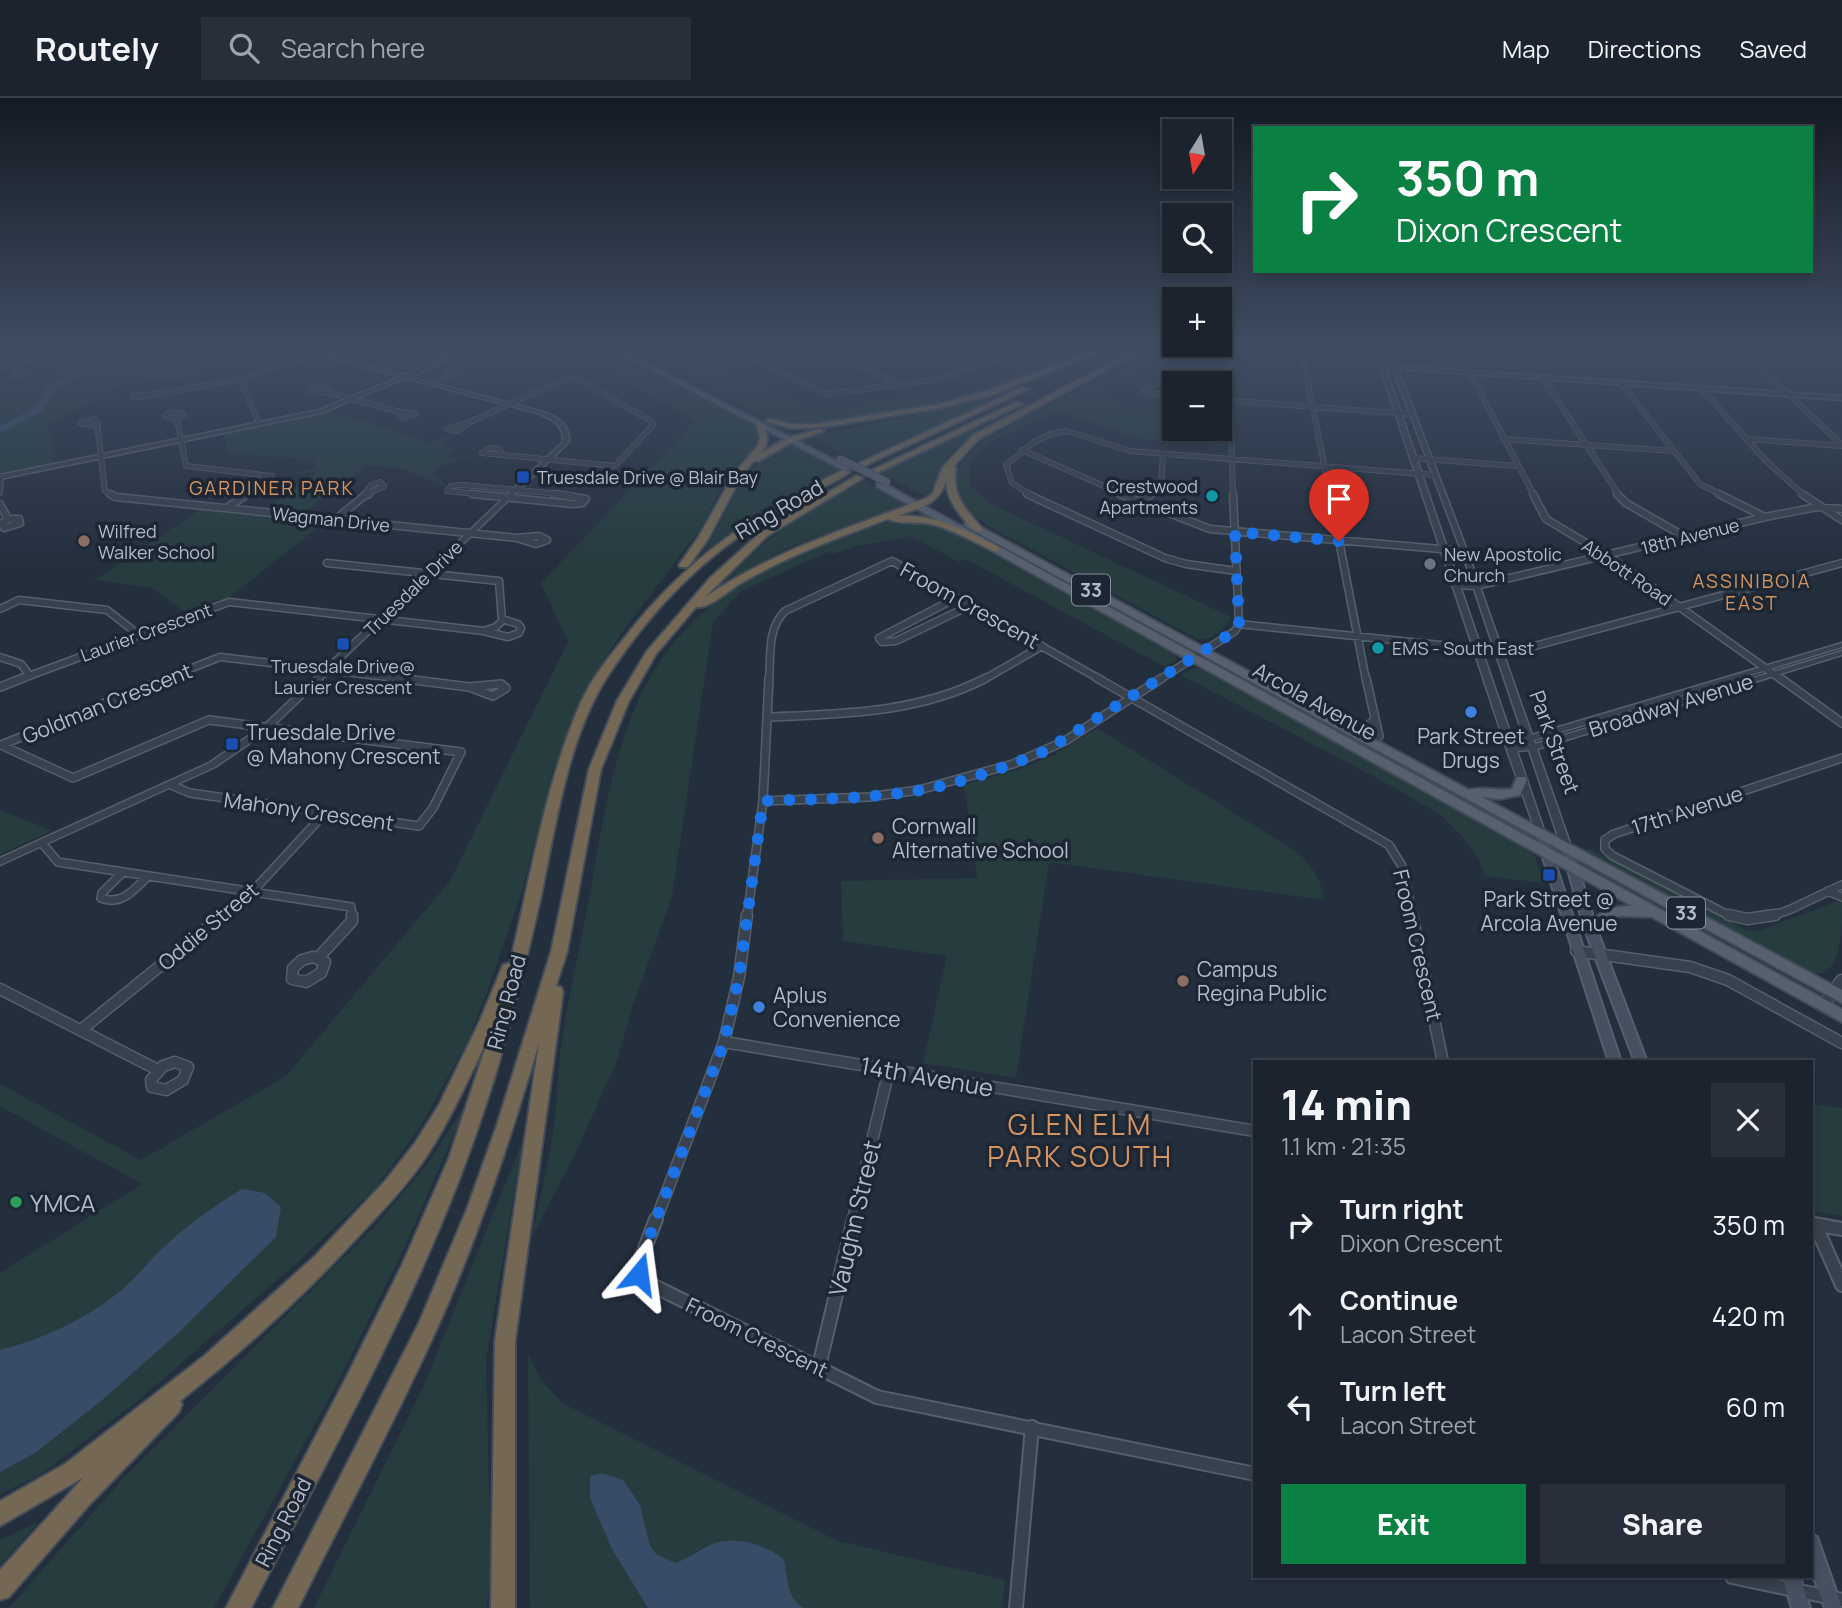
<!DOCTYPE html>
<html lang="en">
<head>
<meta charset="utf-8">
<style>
	:root { --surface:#1b232e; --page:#282f3a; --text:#f1f3f6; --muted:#a0a4aa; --line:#39404a; --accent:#0b8043 }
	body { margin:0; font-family:Manrope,sans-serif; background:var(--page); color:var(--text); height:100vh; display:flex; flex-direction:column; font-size:26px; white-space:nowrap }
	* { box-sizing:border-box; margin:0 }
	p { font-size:23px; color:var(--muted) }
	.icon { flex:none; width:38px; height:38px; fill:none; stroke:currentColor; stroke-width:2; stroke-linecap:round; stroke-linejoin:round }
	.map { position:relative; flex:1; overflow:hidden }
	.panel { position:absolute; left:1253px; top:962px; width:560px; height:518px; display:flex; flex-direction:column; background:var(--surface); border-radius:0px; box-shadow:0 4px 10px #0003,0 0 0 2px var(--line) }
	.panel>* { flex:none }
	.hud { position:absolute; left:1253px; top:28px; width:560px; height:147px; border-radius:0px; box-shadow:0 4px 10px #0003,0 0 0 2px var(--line); background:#0b8043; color:#fff; overflow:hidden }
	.needle { width:46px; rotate:191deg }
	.fabs { position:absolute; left:1162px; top:21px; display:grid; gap:14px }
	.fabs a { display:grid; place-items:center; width:70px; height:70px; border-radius:0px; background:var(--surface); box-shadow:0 4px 10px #0003,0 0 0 2px var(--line); font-size:35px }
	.pin { position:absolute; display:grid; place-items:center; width:60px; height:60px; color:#fff; margin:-72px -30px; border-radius:50% 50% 50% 0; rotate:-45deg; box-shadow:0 0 7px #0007 }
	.pin .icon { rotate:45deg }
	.me { position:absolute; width:77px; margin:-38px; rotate:16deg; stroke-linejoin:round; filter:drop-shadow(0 0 5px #0008) }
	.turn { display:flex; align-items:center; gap:24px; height:147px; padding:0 28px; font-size:32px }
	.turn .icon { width:91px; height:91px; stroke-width:2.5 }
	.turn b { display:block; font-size:49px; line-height:60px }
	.round { display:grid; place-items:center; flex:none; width:74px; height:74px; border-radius:0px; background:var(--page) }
	.summary { display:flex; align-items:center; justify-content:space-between; height:119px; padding:0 28px }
	h1 { font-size:42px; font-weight:800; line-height:52px }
	.cta { display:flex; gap:14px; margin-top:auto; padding:14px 28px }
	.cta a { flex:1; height:80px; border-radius:0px; background:var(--accent); color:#fff; font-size:28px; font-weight:800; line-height:80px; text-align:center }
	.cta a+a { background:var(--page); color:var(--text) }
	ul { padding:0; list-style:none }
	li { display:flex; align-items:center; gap:21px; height:91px; padding:0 28px }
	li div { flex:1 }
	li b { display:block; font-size:26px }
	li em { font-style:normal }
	header { display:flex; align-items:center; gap:42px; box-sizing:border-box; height:98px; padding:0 35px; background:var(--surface); border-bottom:2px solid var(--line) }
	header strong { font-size:33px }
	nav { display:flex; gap:38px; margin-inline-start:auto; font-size:24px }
	.search { width:490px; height:63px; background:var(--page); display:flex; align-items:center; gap:18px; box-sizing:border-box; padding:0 24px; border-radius:0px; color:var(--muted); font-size:26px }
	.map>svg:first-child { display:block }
</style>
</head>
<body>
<header>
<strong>Routely</strong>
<div class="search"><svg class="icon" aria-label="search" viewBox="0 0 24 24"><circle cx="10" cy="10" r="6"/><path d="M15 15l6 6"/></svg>Search here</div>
<nav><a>Map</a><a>Directions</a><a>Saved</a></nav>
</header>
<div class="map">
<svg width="1842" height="1510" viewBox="0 0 1842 1510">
	<rect width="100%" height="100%" fill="#242f3e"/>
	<path fill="#263c3f" d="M118 252 205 256 213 252H296C260 264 226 273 189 280 157 286 135 277 106 297L129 298 101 300 48 325 52 342 53 365 0 376V287Z
		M567 252H611L755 329 760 335V344L725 382 703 427 623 533 594 578 579 606 553 672 522 793 486 897 467 944 422 1026 375 1091 300 1162 140 1301 41 1376 0 1396V1175L142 1086 0 1008V986L141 1062 286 978 450 783 568 544 541 485 695 323Z
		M641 252H690L814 311 950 294 972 289 1069 252H1095L956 302 835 324 810 326 768 320Z
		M1157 252H1183L1104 292 1120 306 1174 310V331H1220V313L1224 314 1225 348 1141 341 1057 313 987 345 970 363V388L989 405 1231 519C1224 532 1214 541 1199 542L988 428C944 394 945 379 984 341Z
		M992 298 998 300 856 363 811 339 931 314Z
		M329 313 432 345 452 336 443 348 452 351 446 362 479 357 443 366 433 375 447 388H445L404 371 366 367 303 415 266 411 317 374 286 377 316 370 313 362 229 355 223 337Z
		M976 329 981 331C967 340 952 350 944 365 937 376 937 392 926 398L878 374Z
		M793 346 841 370 759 413 700 457C735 412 731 369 793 346Z
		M864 383 907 407 792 448 723 484C760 440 815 409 864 383Z
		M201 411 326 423 226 502H218L185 514 152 490 95 482Z
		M896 423 932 425 970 442 1171 552 1176 556 1177 561 1165 569 966 461 959 464 910 438 857 448 833 456 828 454 741 493 713 524 672 798 633 907 617 963 574 1058 532 1139C540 1100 550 1060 555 1020 558 999 557 977 560 956 567 902 580 848 590 795 604 715 616 626 663 559 717 483 809 443 896 423Z
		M1194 570 1205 572 1530 752 1536 760 1544 785 1485 778 1479 761 1463 739 1441 717 1377 680 1181 577Z
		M1097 630 1297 754C1312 767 1322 782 1324 802L1049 764 1016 980 923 965 947 858 843 843 841 783 977 780 964 687 1023 670 1054 657Z
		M0 712 45 730 52 733 0 756Z
		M1590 751 1746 832 1759 833 1838 803 1842 804C1842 832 1842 887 1808 873L1586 752Z
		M469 1002 404 1151 337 1286 214 1510H9L122 1382 379 1124 427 1066Z
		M1811 1006 1842 1010V1118L1811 1113Z
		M523 1042 486 1261 491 1482 486 1510H314L425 1285Z
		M528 1256 541 1282 562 1305 838 1443 1005 1482 1002 1510H530Z
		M36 1425 35 1428 0 1468V1442Z"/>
	<path fill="#394c67" d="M242 1091 265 1095 281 1109 276 1139 179 1234 101 1303 35 1355 0 1374V1252C43 1241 89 1220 124 1190 137 1179 148 1164 161 1152 185 1128 213 1109 242 1091Z
		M602 1375 623 1382 640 1407 650 1448 656 1456 675 1465C688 1461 698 1453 710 1447 733 1437 766 1446 784 1462 788 1480 786 1500 804 1510H648L612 1451 590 1400V1378Z"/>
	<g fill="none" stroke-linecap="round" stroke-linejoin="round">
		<path stroke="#394c67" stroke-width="2" d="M98 266 102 267"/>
		<path fill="#394c67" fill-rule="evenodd" d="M234 252H248L201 267 113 268 93 271 55 291 41 314 0 335V328L34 310 48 287 87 267 113 262 201 261Z"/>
		<g stroke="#565f6c" stroke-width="6">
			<path id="minor-far4" d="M426 252 454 259
				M735 252 827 296 940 281 1024 252
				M910 252 919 256 930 252
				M1382 252 1387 267
				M1742 252 1842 347
				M1746 252 1842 258
				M704 255 714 252
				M78 256 93 257 81 260Z
				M1303 258 1330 397
				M861 266 864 270 851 267Z
				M0 270 57 252
				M864 270 898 286
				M14 274 28 275 13 278Z
				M1470 275 1534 397
				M1543 280 1619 397
				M1621 285 1700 386 1722 397
				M429 286 461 274H449L443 280
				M314 290H328L331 295 310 293Z
				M1701 290 1766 363 1804 397
				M163 295 133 298 141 299 241 281
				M331 295 396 313
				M1174 298 1148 295 1144 292 1175 276 1228 278
				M1220 302 1411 316
				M396 313 416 316 404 320Z
				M171 314 184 316 177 321 165 318Z
				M177 321 186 368 272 378 245 397
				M470 324 556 285 576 280 651 323 653 327 615 368 503 357
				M470 324 458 333 447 331Z
				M259 326 241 281 330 252
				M96 328 80 325 95 321 97 325 105 393 113 397
				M1503 341 1674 353
				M1748 341 1842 348
				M490 350 499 351 503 357 482 355Z
				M1022 352 1124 397
				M1413 360 1517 368
				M0 395 1 378
				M364 397 371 387 380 384 384 388 365 397
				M489 397 447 393 451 388 462 387 573 397
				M1031 397 1012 385 1006 367 1034 344 1051 336 1067 333 1130 353 1435 377
				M1149 397 1161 390 1163 356
				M1233 397 1229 256 1235 252"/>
		</g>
		<g stroke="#565f6c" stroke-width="9">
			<path id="minor-far3" d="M110 396 116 399 517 440
				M366 396 364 398 369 396
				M472 396 573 406 582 405 586 401 554 396
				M1027 396 1165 460 1186 466 1236 473
				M1120 396 1210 431 1464 453
				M1330 396 1366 582
				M1533 396 1546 421 1608 458 1782 582
				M1617 396 1626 405 1685 439
				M1719 396 1765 419
				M1802 396 1842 422
				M1139 404 1152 396
				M0 406 8 421
				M227 410 247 396
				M8 421H19L20 425 4 430 1 426Z
				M336 421 364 398
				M539 438 547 442 536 446 517 440Z
				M1457 487 1476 488 1765 419 1817 409 1842 411
				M956 500 879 540 882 544 896 543 969 508
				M0 511 19 502 107 512 139 537
				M1239 526 1498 553 1520 552 1842 465
				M487 534 508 539 519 535 521 530 518 526 502 521
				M0 559 21 566 30 578
				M18 582 229 504 484 533 496 529 502 523 499 483 327 465
				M162 582 220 559 412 582
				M769 582C771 557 767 531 785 513L892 463 1101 582
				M983 582 1042 548
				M1159 582 1235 533 1239 526 1233 396"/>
		</g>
		<g stroke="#565f6c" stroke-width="10">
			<path id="minor-far2" d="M167 580 1 647 73 680 209 622 461 654 433 710 419 728 190 695 171 687
				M398 580 469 589
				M1097 580 1389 747 1402 768 1413 819
				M1366 580 1379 638 1370 642
				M1780 580 1842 625
				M501 586 506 590 493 598 469 589Z
				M0 589 23 580
				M769 619C843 616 919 615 986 580
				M1349 631 1368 628 1374 622
				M763 703 869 699 919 692 1013 666 1065 643 1162 580
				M42 745 58 764 351 809 352 819
				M122 775 102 795 101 800C121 808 134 792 147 779
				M1828 793 1842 799
				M221 819 252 794 325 715
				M747 819 763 703 769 580
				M1732 819 1613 758 1605 751V742L1614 736 1842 660
				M1768 819 1789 812 1842 787"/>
		</g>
		<g stroke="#565f6c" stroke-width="13">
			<path id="minor-far1" d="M1412 817 1443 964
				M1729 817 1747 821 1775 817
				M1576 853 1690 869 1728 882 1842 945
				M313 859 325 864 321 875 306 884 292 881 293 870 302 862Z
				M319 859 352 823V817
				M0 891 158 972
				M81 932 223 817
				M724 944 1255 1033
				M175 964 188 969 183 982 166 992 152 989 151 982 163 968Z
				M656 1122 724 944 739 879 747 817
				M853 1122 889 972"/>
		</g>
		<g stroke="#565f6c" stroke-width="16">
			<path id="minor" d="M656 1121 639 1166V1176L652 1187 877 1299 1255 1376
				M1814 1126 1842 1131
				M1815 1126 1842 1187
				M819 1268 854 1121
				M1732 1479 1842 1502
				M1016 1510 1032 1329"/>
		</g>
		<g stroke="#565f6c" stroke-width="3">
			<path id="tertiary" d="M301 252H309L405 277 466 252H473L410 279 547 315C560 321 570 328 569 344L269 632 215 669 0 767V760L209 665 263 628 563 344C564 326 552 321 537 315L405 280 321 315 0 381V377L319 312 400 279Z
				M1383 267 1842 298V302L1398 271 1468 455 1532 637 1842 545V549L1534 642 1535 646 1842 553V557L1537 651 1572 751 1570 753 1567 754 1562 751 1529 652 1517 653 1545 735 1543 737H1537L1507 652 1380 269ZM1386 271H1393L1462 455 1524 640 1514 646Z
				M1842 877V890L1827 911 1823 913 1819 911 1817 908 1819 905 1838 878Z"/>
		</g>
		<g stroke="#565f6c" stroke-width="4">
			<path id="secondary" d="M1540 731 1545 735 1621 964H1609L1535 735Z
				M1567 747 1572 751 1597 832 1647 964H1635L1585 832 1562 751Z
				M1811 1436 1817 1439 1842 1510H1825L1811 1471Z
				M1782 1479H1800L1810 1510H1792Z"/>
		</g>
		<g stroke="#414a57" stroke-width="4">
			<path id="primary" d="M613 252H621L852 371 845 373Z
				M877 385H883L1842 911V924L1652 819 1618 818 1596 836H1586L1584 832C1596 815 1612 807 1632 808L877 389Z
				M965 424H971L1469 692C1481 688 1498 693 1512 691L1517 679H1525L1527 682 1520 697 1499 701 1482 699 1842 892V905L965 428Z"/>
		</g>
		<g stroke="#434c59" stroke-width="4">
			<path id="motorway" d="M1096 252H1106L992 297 941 310 817 330H790L765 323 769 321 790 326H817L940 306 986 293Z
				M1135 252H1144L979 341 954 368 956 370C951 397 966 412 983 431L981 433H975C961 419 947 404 946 383 938 408 920 409 898 418 934 415 967 433 999 449V453H993C973 443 953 432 931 426 918 423 899 427 888 421 838 440 789 457 743 484 730 491 710 511 696 509L656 556 629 603 601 671 567 854 556 888 561 889 563 894 515 1243V1510H491L495 1243 539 945C509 1045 477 1144 433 1239 391 1331 343 1420 298 1510H273L419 1225 467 1111 496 1030 551 854 589 671 617 603 647 553 710 480 761 434 856 378 863 380 767 438 705 499C773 453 851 429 927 400L933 395 942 370 973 337Z
				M1023 289 1030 291 864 368 857 366Z
				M1016 304 1023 306 877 375 870 373Z
				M756 324H762C768 336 770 344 761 355L787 340 820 331 824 333 793 344 759 363H754L742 377 708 441 688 469H680L679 467 698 440 734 376 758 347 760 340Z
				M843 372 850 374C840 382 827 387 815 393 796 403 776 414 758 426 698 463 648 517 609 576 568 638 556 726 541 798 526 865 510 932 489 997 432 1177 337 1343 251 1510H226L346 1280 402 1167 449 1060 491 933C472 974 453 1017 428 1056 411 1082 389 1106 367 1129 310 1192 247 1250 180 1303L182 1306 179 1314 90 1406 9 1499 0 1502V1472L84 1379 0 1428V1403L65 1366 204 1258 315 1158 386 1082 415 1045 439 1007 479 925 503 867 510 865C531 778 545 686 581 604 592 580 609 559 626 538 688 459 753 416 843 372Z"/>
		</g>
		<use href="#minor-far4" stroke="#38414e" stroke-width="4.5"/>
		<use href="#minor-far3" stroke="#38414e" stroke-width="6"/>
		<use href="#minor-far2" stroke="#38414e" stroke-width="7"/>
		<use href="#minor-far1" stroke="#38414e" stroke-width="10"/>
		<use href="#minor" stroke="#38414e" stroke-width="12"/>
		<use href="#tertiary" fill="#38414e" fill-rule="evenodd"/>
		<use href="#secondary" fill="#465061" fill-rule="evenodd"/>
		<use href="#primary" fill="#56606e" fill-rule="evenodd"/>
		<use href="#motorway" fill="#746855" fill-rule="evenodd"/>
		<g stroke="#414a57" stroke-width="9" stroke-linecap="butt">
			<path id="primary-bridge" d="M840 361 887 384"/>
		</g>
		<use href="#primary-bridge" stroke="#56606e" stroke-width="7"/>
	</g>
	<linearGradient id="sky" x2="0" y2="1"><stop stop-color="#141a22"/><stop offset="0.54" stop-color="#3f4d63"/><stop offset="1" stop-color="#3f4d63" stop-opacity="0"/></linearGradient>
	<rect width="1842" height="464" fill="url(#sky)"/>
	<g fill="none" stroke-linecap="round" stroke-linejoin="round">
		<path stroke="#1a73e8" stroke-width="12" stroke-dasharray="0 21.6" d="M639 1176V1166L724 944 739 879 763 703C814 701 865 701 915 693 959 686 1004 670 1045 653L1235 533 1239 526 1235 434 1339 443"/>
	</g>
	<g fill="#1a4fb4" stroke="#1d2633" stroke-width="2.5">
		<rect x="516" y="372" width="14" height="14" rx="3.5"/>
		<rect x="336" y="539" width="14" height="14" rx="3.5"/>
		<rect x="225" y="639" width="14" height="14" rx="3.5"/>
		<rect x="1542" y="770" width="14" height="14" rx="3.5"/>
	</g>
	<g fill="#0f9aa8" stroke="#1d2633" stroke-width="2.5">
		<circle cx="1212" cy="398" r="7"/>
		<circle cx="1378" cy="550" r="7"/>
	</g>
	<g fill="#8d6e63" stroke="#1d2633" stroke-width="2.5">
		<circle cx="84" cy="443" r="7"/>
		<circle cx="878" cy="740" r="7"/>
		<circle cx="1183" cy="883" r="7"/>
	</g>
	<circle fill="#6b7280" stroke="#1d2633" stroke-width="2.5" cx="1430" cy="466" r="7"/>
	<g fill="#3f7fe0" stroke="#1d2633" stroke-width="2.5">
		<circle cx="1471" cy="614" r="7"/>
		<circle cx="759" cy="909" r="7"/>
	</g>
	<circle fill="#2e9e5b" stroke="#1d2633" stroke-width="2.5" cx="16" cy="1104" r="7"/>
	<g text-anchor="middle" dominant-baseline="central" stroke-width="7" stroke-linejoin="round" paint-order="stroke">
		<g font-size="18" fill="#b4bcc9" stroke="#1d2633" text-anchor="start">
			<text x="537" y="379">Truesdale Drive @ Blair Bay</text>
			<text x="1198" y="388" text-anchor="end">Crestwood<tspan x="1198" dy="21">Apartments</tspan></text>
			<text x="98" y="433">Wilfred<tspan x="98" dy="21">Walker School</tspan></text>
			<text x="1444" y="456">New Apostolic<tspan x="1444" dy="21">Church</tspan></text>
			<text x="1392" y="550">EMS - South East</text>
			<text x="343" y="568" text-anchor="middle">Truesdale Drive@<tspan x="343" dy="21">Laurier Crescent</tspan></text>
		</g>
		<g font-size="18" fill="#b4bcc9" stroke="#1d2633">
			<text transform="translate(331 421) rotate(6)">Wagman Drive</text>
			<text transform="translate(1690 438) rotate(-14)">18th Avenue</text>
			<text transform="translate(1627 474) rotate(34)">Abbott Road</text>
			<text transform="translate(413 490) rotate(-44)">Truesdale Drive</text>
			<text transform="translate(146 534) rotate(-20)">Laurier Crescent</text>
		</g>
		<g font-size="19" letter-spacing="2" fill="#d59563" stroke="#1d2633">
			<text x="272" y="390">GARDINER PARK</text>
			<text x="1752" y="483">ASSINIBOIA<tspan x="1752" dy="22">EAST</tspan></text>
		</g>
		<g fill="#1d2633" stroke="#878f9c" stroke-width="2">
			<rect x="1072" y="476.5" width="38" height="31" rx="5"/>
			<rect x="1667" y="799.5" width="38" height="31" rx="5"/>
		</g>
		<g font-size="19" font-weight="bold" fill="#b4bcc9">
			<text x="1091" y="492">33</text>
			<text x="1686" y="815">33</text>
		</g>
		<g font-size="21" fill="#b4bcc9" stroke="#1d2633">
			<text transform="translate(779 411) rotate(-30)">Ring Road</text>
			<text transform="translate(970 507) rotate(29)">Froom Crescent</text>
			<text transform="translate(1315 603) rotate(29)">Arcola Avenue</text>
			<text transform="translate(107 605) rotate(-22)">Goldman Crescent</text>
			<text transform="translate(1671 607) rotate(-17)">Broadway Avenue</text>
			<text transform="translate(1555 644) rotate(70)">Park Street</text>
			<text transform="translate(1687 712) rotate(-18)">17th Avenue</text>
			<text transform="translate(309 713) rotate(8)">Mahony Crescent</text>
			<text transform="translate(208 828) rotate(-40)">Oddie Street</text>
			<text transform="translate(1418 847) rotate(77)">Froom Crescent</text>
			<text transform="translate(506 904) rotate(-75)">Ring Road</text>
			<text transform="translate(757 1239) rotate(26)">Froom Crescent</text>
			<text transform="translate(283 1424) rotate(-63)">Ring Road</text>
		</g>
		<g font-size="21" fill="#b4bcc9" stroke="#1d2633" text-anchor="start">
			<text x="246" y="634">Truesdale Drive<tspan x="246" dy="24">@ Mahony Crescent</tspan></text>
			<text x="1471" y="638" text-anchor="middle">Park Street<tspan x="1471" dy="24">Drugs</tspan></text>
			<text x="892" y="728">Cornwall<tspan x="892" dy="24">Alternative School</tspan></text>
			<text x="1549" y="801" text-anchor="middle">Park Street @<tspan x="1549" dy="24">Arcola Avenue</tspan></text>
			<text x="1197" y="871">Campus<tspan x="1197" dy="24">Regina Public</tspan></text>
			<text x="773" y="897">Aplus<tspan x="773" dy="24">Convenience</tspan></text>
		</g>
		<g font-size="24" fill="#b4bcc9" stroke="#1d2633">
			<text transform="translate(927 978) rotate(10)">14th Avenue</text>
			<text transform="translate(854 1120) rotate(-77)">Vaughn Street</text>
		</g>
		<g font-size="24" fill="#b4bcc9" stroke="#1d2633" text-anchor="start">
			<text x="30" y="1104">YMCA</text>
		</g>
		<g font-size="28" letter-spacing="2" fill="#d59563" stroke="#1d2633">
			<text x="1080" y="1026">GLEN ELM<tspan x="1080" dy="32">PARK SOUTH</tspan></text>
		</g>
	</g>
</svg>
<div class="fabs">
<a><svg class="needle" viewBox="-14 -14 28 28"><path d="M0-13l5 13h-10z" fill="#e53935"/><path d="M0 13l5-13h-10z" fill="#a0a4aa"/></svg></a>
<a><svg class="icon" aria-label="search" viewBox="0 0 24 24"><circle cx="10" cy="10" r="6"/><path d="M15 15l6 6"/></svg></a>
<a>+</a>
<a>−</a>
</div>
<div class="pin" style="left:1339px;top:443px;background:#d93025"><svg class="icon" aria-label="arrive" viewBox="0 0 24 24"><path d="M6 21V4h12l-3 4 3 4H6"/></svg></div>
<svg class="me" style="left:639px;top:1176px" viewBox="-20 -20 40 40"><path d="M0-17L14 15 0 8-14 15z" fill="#1a73e8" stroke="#fff" stroke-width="4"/></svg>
<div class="hud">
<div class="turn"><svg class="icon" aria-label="right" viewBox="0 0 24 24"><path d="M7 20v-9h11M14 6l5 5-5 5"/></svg><div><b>350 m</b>Dixon Crescent</div></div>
</div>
<section class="panel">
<div class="summary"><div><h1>14 min</h1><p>1.1 km · 21:35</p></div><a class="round"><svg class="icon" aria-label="close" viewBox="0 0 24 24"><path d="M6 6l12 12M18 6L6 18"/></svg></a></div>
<ul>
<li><svg class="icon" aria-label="right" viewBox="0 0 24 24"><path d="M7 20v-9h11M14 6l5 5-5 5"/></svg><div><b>Turn right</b><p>Dixon Crescent</p></div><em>350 m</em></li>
<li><svg class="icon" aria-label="ahead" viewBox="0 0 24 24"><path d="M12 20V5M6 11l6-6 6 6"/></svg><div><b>Continue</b><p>Lacon Street</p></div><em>420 m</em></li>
<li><svg class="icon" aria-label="left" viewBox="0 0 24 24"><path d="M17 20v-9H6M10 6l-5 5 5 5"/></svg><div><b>Turn left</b><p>Lacon Street</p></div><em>60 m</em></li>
</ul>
<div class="cta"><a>Exit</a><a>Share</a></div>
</section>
</div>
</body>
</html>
